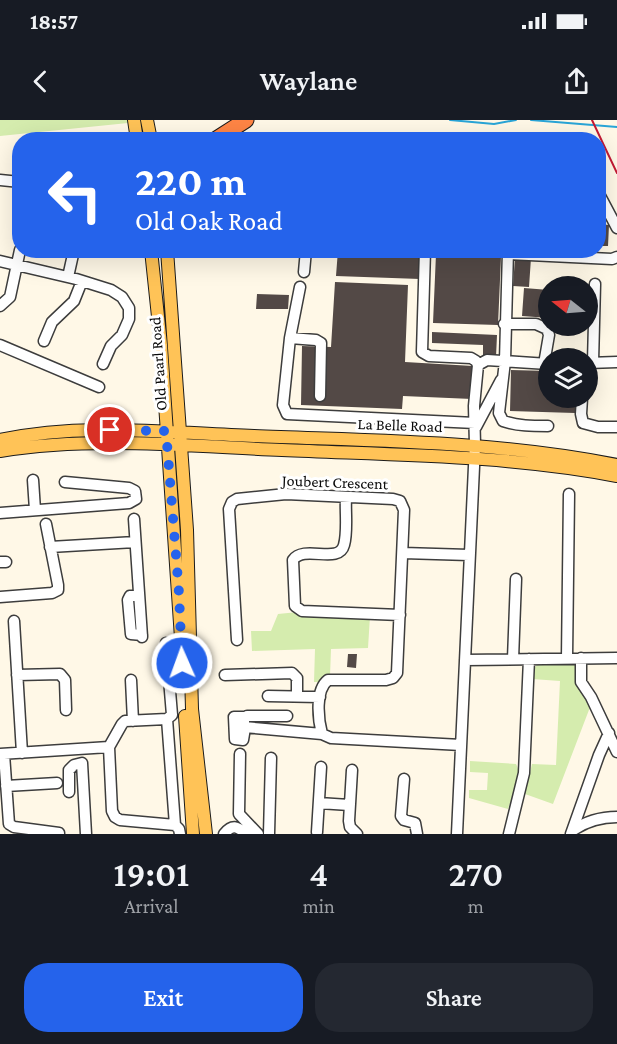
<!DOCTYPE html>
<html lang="en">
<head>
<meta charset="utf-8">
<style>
	:root { --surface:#171b24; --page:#242831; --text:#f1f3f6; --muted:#9ea1a6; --accent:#2563eb }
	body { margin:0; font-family:"Crimson Pro",serif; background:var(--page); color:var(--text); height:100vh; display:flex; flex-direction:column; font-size:22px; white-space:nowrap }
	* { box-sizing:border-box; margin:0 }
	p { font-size:20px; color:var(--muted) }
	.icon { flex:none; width:33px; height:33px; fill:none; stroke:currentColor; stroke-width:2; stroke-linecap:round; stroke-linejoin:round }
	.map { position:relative; height:714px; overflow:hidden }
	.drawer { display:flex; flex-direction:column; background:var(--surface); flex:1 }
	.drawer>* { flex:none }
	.banner { position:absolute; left:12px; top:12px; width:594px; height:126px; border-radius:24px; box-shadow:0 6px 24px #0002; background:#2563eb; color:#fff; overflow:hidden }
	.needle { width:39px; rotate:287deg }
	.controls { position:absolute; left:538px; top:156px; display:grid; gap:12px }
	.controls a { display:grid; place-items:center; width:60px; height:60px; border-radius:50%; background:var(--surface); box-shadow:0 6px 24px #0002; font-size:30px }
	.pin { position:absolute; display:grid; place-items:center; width:51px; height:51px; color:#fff; margin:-26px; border:3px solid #fff; border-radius:50%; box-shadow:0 2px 6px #0007 }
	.me { position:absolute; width:66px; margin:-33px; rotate:358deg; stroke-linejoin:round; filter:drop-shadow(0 0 4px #0008) }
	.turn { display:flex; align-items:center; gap:21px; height:126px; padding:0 24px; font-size:27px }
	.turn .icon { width:78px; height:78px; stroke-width:2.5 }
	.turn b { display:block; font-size:42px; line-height:51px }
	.eta { display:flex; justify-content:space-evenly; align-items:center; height:102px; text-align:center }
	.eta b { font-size:36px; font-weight:600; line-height:42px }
	.cta { display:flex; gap:12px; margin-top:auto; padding:12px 24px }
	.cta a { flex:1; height:69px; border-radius:24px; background:var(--accent); color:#fff; font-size:24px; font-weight:600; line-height:69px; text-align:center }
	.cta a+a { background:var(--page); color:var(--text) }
	.status { display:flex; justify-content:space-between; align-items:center; height:42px; padding:0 30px; background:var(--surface); direction:ltr }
	.status svg { height:16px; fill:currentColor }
	header { display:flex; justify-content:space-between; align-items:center; height:78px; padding:0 24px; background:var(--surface); font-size:27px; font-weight:600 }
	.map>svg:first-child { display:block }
</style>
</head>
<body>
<div class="status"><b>18:57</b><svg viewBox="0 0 49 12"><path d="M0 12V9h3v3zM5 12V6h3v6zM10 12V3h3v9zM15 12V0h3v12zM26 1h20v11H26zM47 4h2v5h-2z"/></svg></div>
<header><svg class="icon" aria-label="back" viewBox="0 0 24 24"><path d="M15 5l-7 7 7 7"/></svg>Waylane<svg class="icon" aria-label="share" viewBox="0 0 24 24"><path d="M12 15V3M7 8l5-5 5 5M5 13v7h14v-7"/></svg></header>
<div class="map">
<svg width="617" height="714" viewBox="0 0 617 714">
	<rect width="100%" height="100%" fill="#fff8e7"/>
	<path fill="#d5ecae" d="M0 0H127L128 3 0 16Z
		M298 492 370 496 368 528 331 529 330 556 321 562H314L315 529 252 531 251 511H271L278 494Z
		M572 543 576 545 592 582 553 684 525 674 532 644 556 645 560 561 532 559 534 548 538 544Z
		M470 641 516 644C524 658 512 676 508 689L469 678V670H487L488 653 470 652Z"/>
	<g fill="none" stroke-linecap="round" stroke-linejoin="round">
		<path stroke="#29a5d7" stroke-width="2" d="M450 0 494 4 516 0
			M531 0 617 7"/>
	</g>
	<path fill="#534946" d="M598 104 609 105 608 126H598Z
		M338 130H421L420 159 336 156Z
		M436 134 501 137 498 205 433 203Z
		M515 138H531L529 167 513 166Z
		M335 162 408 165 405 242 473 246 472 279 403 276 402 289 301 285 302 226 331 227Z
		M524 168 549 170V198L522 196Z
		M257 174 289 175 288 189H256Z
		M432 212 497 215 496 237 483 236V225L432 223Z
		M511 250 549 251V278H576L575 293 510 291Z
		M348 534H357L356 548 347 547Z"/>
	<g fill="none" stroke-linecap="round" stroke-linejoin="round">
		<g stroke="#3d3d3d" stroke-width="13">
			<path id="minor" d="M0 60 20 62
				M598 72 617 108
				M425 130 422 232 429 236 471 238 476 241 478 245 474 286 475 325 457 714
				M452 130 483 131
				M508 130 505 241 499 293 503 301C518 306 532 306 548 306
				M508 134 612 139 617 137
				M0 141 76 159 111 170 122 177 129 188V199L122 215 111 226 103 244
				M304 152 306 130
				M68 157 74 130
				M300 167 290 218 283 285 287 294 475 303
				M0 186 10 177 20 130
				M504 204H536L547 209 549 215 544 244
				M290 218 316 220 321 223 320 276
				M44 221 52 202 74 181 82 161
				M0 225 99 267
				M593 242 595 164
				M588 243 617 242
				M478 245 487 240 548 244
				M582 278 581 294 583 303 598 307H617
				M476 307 501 260
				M33 360 35 390
				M346 377C345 392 348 411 344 425 339 445 304 424 293 440L295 486 302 491 400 495
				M0 393 129 383 136 379 135 371 129 368 65 362
				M134 399 142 517
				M50 427 135 422
				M403 433 469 435
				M0 442H6
				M139 475 130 476 128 480 131 514 142 515
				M0 477 52 473 58 470V465L46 404
				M14 501 22 633
				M237 520 229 389 232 382 237 379 286 374 393 379 400 381 404 390 397 553 393 558 386 560H328C315 570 318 599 322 614L331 618 461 625
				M166 523 172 595 167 599 175 705 179 709 180 714
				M567 538 569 374
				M581 538V562L591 577 617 632
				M513 539 516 459
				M465 540 617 538
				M17 555 60 554 65 560 66 590
				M225 555 292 553 297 558V577
				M131 560 133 601
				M268 576 320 577
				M287 596H247L244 599V607L322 614
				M167 599 125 601 122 604 109 627 112 691 115 697 120 700 175 705
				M245 608 243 620 235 619 234 597H245
				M0 634 109 627
				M4 634 9 704 14 707 59 713
				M240 634 239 694 258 714
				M352 650 349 701 350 707 357 714
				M404 659 401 696 404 700 415 703 417 714
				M6 666 57 663
				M69 672V650L74 645 82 643 86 714
				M319 683 349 685
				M572 711C586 701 600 697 617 697
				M317 712 321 647
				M224 714C232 704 237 706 246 714
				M269 714 271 638
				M509 714 524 653 529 539
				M571 714 599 635 609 613"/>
		</g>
		<g stroke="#1b1b1b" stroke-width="14">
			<path id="major" d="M134 0 137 20
				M147 0 151 20
				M151 130 161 225 181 518
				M167 130 187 410 192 589 206 714
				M0 320C84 302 169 313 254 316 375 321 498 321 617 345
				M0 331C93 316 188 326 282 330 394 335 507 335 617 356
				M185 596 193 714"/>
		</g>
		<g stroke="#1b1b1b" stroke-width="17">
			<path id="highway" d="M215 20 246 0"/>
		</g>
		<use href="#minor" stroke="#fff" stroke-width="10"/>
		<use href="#major" stroke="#ffc357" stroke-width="12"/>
		<use href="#highway" stroke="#ff8545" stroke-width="15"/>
		<path stroke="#c31934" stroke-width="2" d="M592 0 617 53"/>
	</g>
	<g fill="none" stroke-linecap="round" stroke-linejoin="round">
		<path stroke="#2563eb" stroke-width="10" stroke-dasharray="0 18" d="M110 310 166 311 179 473 182 543"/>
	</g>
	<g text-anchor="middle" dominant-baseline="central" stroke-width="6" stroke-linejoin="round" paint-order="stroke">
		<g font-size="16" fill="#0a0a0a" stroke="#fff">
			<text transform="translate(158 244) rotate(-94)">Old Paarl Road</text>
			<text transform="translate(400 305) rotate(2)">La Belle Road</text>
			<text transform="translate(335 362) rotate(2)">Joubert Crescent</text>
		</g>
	</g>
</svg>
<div class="controls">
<a><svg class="needle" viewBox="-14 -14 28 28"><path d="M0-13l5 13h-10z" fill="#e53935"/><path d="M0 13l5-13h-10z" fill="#9ea1a6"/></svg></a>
<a><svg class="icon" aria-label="layers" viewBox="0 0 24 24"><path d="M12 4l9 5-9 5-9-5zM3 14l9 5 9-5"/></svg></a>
</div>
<div class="pin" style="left:110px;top:310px;background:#d93025"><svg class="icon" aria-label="arrive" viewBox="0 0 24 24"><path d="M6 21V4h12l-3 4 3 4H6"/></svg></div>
<svg class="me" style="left:182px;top:543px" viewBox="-20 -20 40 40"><circle r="17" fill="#2563eb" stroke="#fff" stroke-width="3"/><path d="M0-11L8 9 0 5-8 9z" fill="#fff"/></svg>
<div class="banner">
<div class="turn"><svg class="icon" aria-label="left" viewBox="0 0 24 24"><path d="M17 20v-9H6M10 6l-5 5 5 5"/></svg><div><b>220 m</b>Old Oak Road</div></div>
</div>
</div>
<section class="drawer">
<div class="eta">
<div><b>19:01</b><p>Arrival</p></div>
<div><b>4</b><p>min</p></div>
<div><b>270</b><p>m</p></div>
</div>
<div class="cta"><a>Exit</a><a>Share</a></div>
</section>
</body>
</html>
